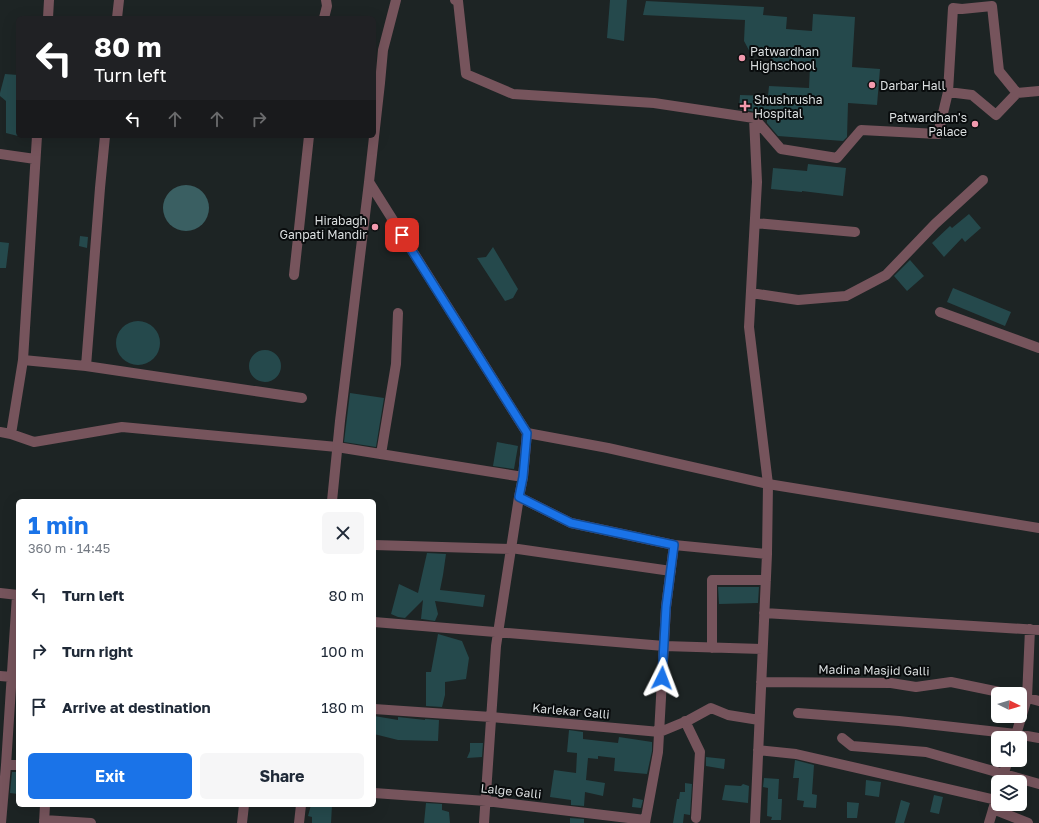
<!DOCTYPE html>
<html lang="en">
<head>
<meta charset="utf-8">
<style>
	:root { --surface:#fff; --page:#f6f6f7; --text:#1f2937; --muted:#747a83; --accent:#1a73e8 }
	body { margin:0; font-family:"Golos Text",sans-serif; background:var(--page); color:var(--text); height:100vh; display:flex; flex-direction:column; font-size:15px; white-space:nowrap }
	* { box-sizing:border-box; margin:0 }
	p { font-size:13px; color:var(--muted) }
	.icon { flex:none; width:22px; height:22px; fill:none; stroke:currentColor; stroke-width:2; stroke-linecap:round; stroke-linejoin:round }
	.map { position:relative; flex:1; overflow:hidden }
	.details { position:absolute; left:16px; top:499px; width:360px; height:308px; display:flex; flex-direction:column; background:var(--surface); border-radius:6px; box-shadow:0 4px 16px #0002 }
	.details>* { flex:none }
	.banner { position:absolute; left:16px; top:16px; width:360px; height:122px; border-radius:6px; box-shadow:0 4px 16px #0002; background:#202124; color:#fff; overflow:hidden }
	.needle { width:26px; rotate:95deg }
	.buttons { position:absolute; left:991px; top:687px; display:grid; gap:8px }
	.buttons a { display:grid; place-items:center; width:36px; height:36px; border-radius:6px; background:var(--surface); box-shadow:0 4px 16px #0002; font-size:20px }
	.pin { position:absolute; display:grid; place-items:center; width:34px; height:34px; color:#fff; margin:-17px; border-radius:8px; box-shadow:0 2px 6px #0006 }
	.me { position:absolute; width:44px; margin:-22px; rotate:3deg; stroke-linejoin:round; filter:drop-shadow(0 0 3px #0008) }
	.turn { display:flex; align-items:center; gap:14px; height:84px; padding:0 12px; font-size:18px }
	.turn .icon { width:52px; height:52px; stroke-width:2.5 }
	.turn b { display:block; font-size:28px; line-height:34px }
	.lanes { display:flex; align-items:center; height:38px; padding:0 12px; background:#0003; justify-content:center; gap:20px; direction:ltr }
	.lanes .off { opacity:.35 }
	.round { display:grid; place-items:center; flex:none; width:42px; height:42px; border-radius:6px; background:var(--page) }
	.headline { display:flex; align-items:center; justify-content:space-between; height:68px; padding:0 12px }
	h1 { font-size:24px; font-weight:700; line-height:30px; color:var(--accent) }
	.cta { display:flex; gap:8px; margin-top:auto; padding:8px 12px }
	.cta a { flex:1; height:46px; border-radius:6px; background:var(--accent); color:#fff; font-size:16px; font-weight:700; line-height:46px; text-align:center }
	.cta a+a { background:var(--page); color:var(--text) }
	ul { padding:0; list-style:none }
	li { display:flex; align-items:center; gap:12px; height:56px; padding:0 12px }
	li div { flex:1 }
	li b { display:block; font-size:15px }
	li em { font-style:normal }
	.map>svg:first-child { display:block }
</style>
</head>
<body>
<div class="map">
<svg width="1039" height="823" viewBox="0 0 1039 823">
	<rect width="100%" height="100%" fill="#1d2424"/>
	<path fill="#3a5f62" d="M163 208a23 23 0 1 1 46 0a23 23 0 1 1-46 0Z"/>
	<path fill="#25494c" d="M610 0H627L624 41 607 38Z
		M646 1 764 7 763 15 787 17 786 29 812 31 813 14 855 17 852 67 880 69 877 105 848 103 847 137 843 141 778 136 767 123V118H762L756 112 739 109 740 95 768 96 769 86 809 88 810 66 771 63 772 54H751L744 41 745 20 643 15Z
		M5 74 18 75V136L6 133V101L0 96V93Z
		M808 164 846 168 843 196 802 191V192L771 189 773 168 807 171Z
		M969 214 981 228 965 242 962 238 944 257 932 243 950 226 952 228Z
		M80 236 88 237 87 248 79 246Z
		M0 242 9 243 6 268H0Z
		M493 247 518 289 513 298 505 301 477 258 486 257Z
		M910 260 924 276 907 291 894 276Z
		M953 288 1011 312 1005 326 947 302Z
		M116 343a22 22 0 1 1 44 0a22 22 0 1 1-44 0Z
		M249 366a16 16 0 1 1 32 0a16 16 0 1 1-32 0Z
		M350 393 384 398 376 447 344 442Z
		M497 442 518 446 514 469 493 466Z
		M427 553 446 554 443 575 440 590 485 595 483 607 435 601 438 614 435 621 422 619H421L423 600 405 618 398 617 391 614 399 584 418 593Z
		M718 587H759L758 603 719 604Z
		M438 634 462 641 469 658 466 679 445 682V695L442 707 426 706V672H431Z
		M374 716 398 720V717L425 720V719L439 720 438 741 398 740 374 734Z
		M569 730 583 732V739L618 743 619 737 652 742V751L647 774 614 771 615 758 598 756V759L588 758 586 780 605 783 603 796 585 792 584 806 571 805V800L550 797 554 770 576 773 577 753 567 752Z
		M470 743H483L482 757 467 758 470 751Z
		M706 757 725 759 724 769 706 766Z
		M795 760 814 765 812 794 817 795 816 808 803 807 804 801 797 800 799 778H793Z
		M12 772H18V794L10 793Z
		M764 778 779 779 778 799H782L781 820H771L772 817 767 816 768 788 763 787Z
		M866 780 881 782 879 797 865 795Z
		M685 783 692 784 690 815 684 814 683 823H673L677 799H679L680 792H685Z
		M743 784 749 786 748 803 722 800 725 785 741 786Z
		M934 795 943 797 939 814 930 812Z
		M633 798 643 800 641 808 632 807Z
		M901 800 910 803 904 823H895Z
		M847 802 859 803 857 818H847Z
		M426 803 442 804V810L449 812 450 823H424Z
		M311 805H332L331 823H312V817L308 816Z
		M570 818 584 819V823H570Z"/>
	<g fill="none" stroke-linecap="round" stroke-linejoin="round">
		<path stroke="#76545c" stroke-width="10" d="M455 0 458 1 466 74 513 94 654 103 754 118 757 182 749 327 768 484 767 554 755 823
			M48 18 49 0
			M117 18 119 0
			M324 18 327 6 326 0
			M948 92 953 8 962 9 992 6 999 71 1017 93
			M754 118 781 149 837 158 861 130 938 134 948 92 972 95 996 115 1017 93 1039 91
			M37 136 23 360 11 434 34 442 122 427 337 447 523 477
			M0 154 35 159
			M755 223 855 232
			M294 275 309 136
			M751 293 798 300 846 296 886 275 935 224 983 180
			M940 312 1039 348
			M23 360 86 366 302 398
			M86 366 100 188 105 136
			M0 432 11 434
			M381 454 396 364 398 313
			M519 497 571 523 674 545 767 554
			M374 545 511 549
			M511 548 671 571
			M0 593 18 595
			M764 613 1039 630
			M374 622 664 646 762 649
			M712 648V580H766
			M0 676 12 677
			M761 682 891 683 916 687 951 682 1009 694
			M1020 696 1039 701
			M374 709 491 717 660 732 689 720 711 708 728 715 759 720
			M798 713 899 721 1016 734 1039 738
			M685 721 700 752 696 818
			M842 738 852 746 926 752 1039 784
			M1015 738 1027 698 1030 629
			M758 750 796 754 996 800
			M6 765H18
			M1001 782 1008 760
			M374 793 486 801 645 820
			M993 809 1028 823
			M44 820 91 823
			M1 823 6 765 17 595
			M44 823 45 805
			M242 823 244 805
			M484 823 496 646 519 497 523 477 527 433
			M645 823 658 752 666 607 674 545
			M989 823 998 793"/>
		<path stroke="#76545c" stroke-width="10" d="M369 182 527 433 608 448 768 484 1039 528
			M332 501 340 421 369 182 380 83 383 50 396 0
			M299 823 301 805"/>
	</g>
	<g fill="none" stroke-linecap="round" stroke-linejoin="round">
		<g stroke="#114b97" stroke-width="10">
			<path id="route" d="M402 235 527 433 523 477 519 497 571 523 674 545 666 607 662 678"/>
		</g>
		<use href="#route" stroke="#1a73e8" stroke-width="7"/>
	</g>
	<g fill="#f29aae" stroke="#090c0d" stroke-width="1.5">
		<circle cx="742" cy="58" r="4"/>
		<circle cx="872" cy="85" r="4"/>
		<path d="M743 100h4v4h4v4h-4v4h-4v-4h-4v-4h4z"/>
		<circle cx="975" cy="124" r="4"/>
		<circle cx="375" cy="227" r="4"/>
	</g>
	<g text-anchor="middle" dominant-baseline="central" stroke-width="4" stroke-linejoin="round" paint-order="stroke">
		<g font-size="12" fill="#dbdfe0" stroke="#090c0d" text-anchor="start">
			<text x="750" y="51">Patwardhan<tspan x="750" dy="14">Highschool</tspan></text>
			<text x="880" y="85">Darbar Hall</text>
			<text x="754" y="99">Shushrusha<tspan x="754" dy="14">Hospital</tspan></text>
			<text x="967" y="117" text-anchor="end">Patwardhan's<tspan x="967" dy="14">Palace</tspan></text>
			<text x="367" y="220" text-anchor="end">Hirabagh<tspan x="367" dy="14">Ganpati Mandir</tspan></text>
		</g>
		<g font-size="12" fill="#dbdfe0" stroke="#090c0d">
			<text transform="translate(874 670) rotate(1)">Madina Masjid Galli</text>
			<text transform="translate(571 711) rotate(5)">Karlekar Galli</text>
			<text transform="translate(511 791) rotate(6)">Lalge Galli</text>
		</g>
	</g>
</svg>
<div class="buttons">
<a><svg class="needle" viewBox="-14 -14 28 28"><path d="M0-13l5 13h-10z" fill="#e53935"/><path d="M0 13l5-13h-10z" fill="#747a83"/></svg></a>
<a><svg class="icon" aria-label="sound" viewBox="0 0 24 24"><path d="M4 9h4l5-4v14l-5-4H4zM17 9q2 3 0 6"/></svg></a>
<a><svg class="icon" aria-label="layers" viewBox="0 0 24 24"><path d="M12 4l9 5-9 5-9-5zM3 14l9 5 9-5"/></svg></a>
</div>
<div class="pin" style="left:402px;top:235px;background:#d93025"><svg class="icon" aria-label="arrive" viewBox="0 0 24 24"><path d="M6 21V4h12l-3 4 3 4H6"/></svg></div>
<svg class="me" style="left:662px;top:678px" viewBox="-20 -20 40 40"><path d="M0-17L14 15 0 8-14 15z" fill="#1a73e8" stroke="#fff" stroke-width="4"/></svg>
<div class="banner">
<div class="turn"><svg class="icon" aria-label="left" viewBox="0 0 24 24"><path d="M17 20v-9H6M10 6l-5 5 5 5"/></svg><div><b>80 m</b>Turn left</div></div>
<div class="lanes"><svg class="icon" aria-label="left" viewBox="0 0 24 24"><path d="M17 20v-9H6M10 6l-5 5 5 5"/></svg><svg class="icon off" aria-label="ahead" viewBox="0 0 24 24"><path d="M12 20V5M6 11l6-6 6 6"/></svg><svg class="icon off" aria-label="ahead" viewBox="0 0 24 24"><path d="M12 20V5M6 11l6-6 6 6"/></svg><svg class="icon off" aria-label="right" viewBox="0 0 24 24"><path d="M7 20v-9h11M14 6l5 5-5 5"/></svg></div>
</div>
<section class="details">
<div class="headline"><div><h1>1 min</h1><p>360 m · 14:45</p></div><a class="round"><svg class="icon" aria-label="close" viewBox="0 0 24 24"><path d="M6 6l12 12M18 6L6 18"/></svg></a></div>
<ul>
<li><svg class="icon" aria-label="left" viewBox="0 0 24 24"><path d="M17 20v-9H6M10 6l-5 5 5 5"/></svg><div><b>Turn left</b></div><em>80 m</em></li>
<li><svg class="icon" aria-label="right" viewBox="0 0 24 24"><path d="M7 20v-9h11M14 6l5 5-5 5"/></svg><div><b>Turn right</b></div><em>100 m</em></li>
<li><svg class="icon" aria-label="arrive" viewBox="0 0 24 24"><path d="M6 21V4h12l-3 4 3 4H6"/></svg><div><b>Arrive at destination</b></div><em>180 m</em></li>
</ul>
<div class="cta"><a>Exit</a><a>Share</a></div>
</section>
</div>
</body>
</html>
